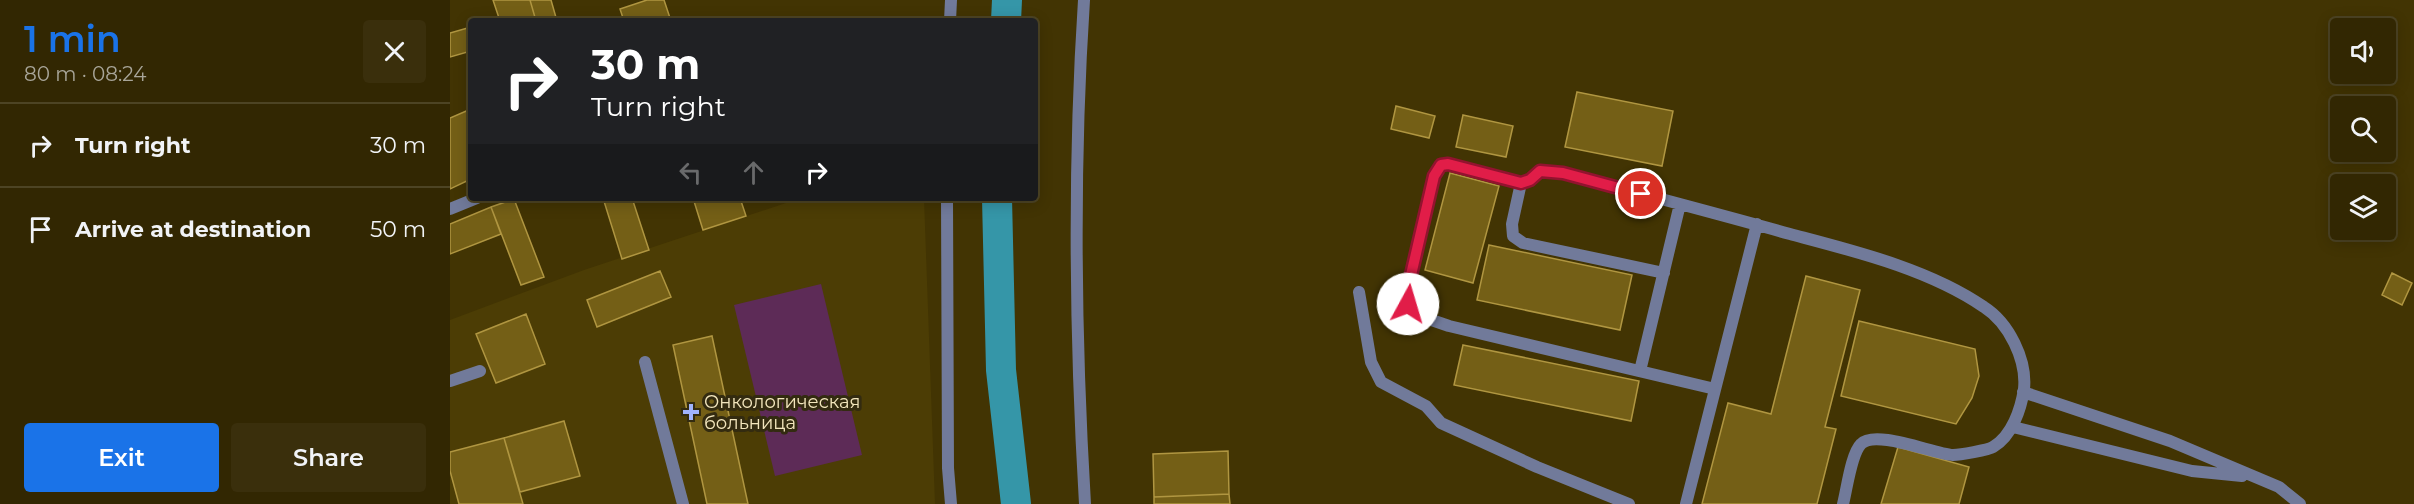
<!DOCTYPE html>
<html lang="en">
<head>
<meta charset="utf-8">
<style>
	:root { --surface:#322702; --page:#3a2f0c; --text:#f1f3f6; --muted:#a8a599; --line:#4d4424; --accent:#1a73e8 }
	body { margin:0; font-family:Montserrat,sans-serif; background:var(--page); color:var(--text); height:100vh; display:flex; flex-direction:column; font-size:22px; white-space:nowrap }
	* { box-sizing:border-box; margin:0 }
	p { font-size:20px; color:var(--muted) }
	.icon { flex:none; width:33px; height:33px; fill:none; stroke:currentColor; stroke-width:2; stroke-linecap:round; stroke-linejoin:round }
	.map { position:relative; flex:1; overflow:hidden }
	.drawer { display:flex; flex-direction:column; background:var(--surface); width:450px }
	.drawer>* { flex:none }
	.top-card { position:absolute; left:18px; top:18px; width:570px; height:183px; border-radius:6px; box-shadow:0 3px 15px #0003,0 0 0 2px var(--line); background:#202124; color:#fff; overflow:hidden }
	.buttons { position:absolute; left:1880px; top:18px; display:grid; gap:12px }
	.buttons a { display:grid; place-items:center; width:66px; height:66px; border-radius:6px; background:var(--surface); box-shadow:0 3px 15px #0003,0 0 0 2px var(--line); font-size:30px }
	.pin { position:absolute; display:grid; place-items:center; width:51px; height:51px; color:#fff; margin:-26px; border:3px solid #fff; border-radius:50%; box-shadow:0 2px 6px #0007 }
	.me { position:absolute; width:66px; margin:-33px; rotate:6deg; stroke-linejoin:round; filter:drop-shadow(0 0 4px #0008) }
	.turn { display:flex; align-items:center; gap:21px; height:126px; padding:0 24px; font-size:27px }
	.turn .icon { width:78px; height:78px; stroke-width:2.5 }
	.turn b { display:block; font-size:42px; line-height:51px }
	.lanes { display:flex; align-items:center; height:57px; padding:0 24px; background:#0003; justify-content:center; gap:30px; direction:ltr }
	.lanes .off { opacity:.35 }
	.round { display:grid; place-items:center; flex:none; width:63px; height:63px; border-radius:6px; background:var(--page) }
	.head { display:flex; align-items:center; justify-content:space-between; height:102px; padding:0 24px }
	h1 { font-size:36px; font-weight:600; line-height:45px; color:var(--accent) }
	.cta { display:flex; gap:12px; margin-top:auto; padding:12px 24px }
	.cta a { flex:1; height:69px; border-radius:6px; background:var(--accent); color:#fff; font-size:24px; font-weight:600; line-height:69px; text-align:center }
	.cta a+a { background:var(--page); color:var(--text) }
	ul { padding:0; list-style:none }
	li { display:flex; align-items:center; gap:18px; height:84px; padding:0 24px; border-top:2px solid var(--line) }
	li div { flex:1 }
	li b { display:block; font-size:22px }
	li em { font-style:normal }
	main { display:flex; flex:1; min-height:0 }
	.map>svg:first-child { display:block }
</style>
</head>
<body>
<main>
<section class="drawer">
<div class="head"><div><h1>1 min</h1><p>80 m · 08:24</p></div><a class="round"><svg class="icon" aria-label="close" viewBox="0 0 24 24"><path d="M6 6l12 12M18 6L6 18"/></svg></a></div>
<ul>
<li><svg class="icon" aria-label="right" viewBox="0 0 24 24"><path d="M7 20v-9h11M14 6l5 5-5 5"/></svg><div><b>Turn right</b></div><em>30 m</em></li>
<li><svg class="icon" aria-label="arrive" viewBox="0 0 24 24"><path d="M6 21V4h12l-3 4 3 4H6"/></svg><div><b>Arrive at destination</b></div><em>50 m</em></li>
</ul>
<div class="cta"><a>Exit</a><a>Share</a></div>
</section>
<div class="map">
<svg width="1964" height="504" viewBox="0 0 1964 504">
	<rect width="100%" height="100%" fill="#423403"/>
	<path fill="#4c3d05" d="M351 198H474L485 504H0V320L134 270Z"/>
	<path fill="#5d2b57" d="M371 284 412 455 325 476 284 305Z"/>
	<g fill="none" stroke-linecap="round" stroke-linejoin="round">
		<path stroke="#3596a8" stroke-width="30" d="M556 21 557 0
			M547 198 551 370 566 504"/>
	</g>
	<path fill="#745f16" stroke="#b09641" stroke-width="1.5" d="M43 0H80L86 21H40L49 18Z
		M80 0H101L107 21H86Z
		M197 0H214L221 21H174L170 9Z
		M21 27V51L0 57V33Z
		M1127 92 1223 111 1212 166 1115 147Z
		M946 106 985 116 979 138 941 129Z
		M21 109V179L0 189V118Z
		M1013 115 1063 126 1056 157 1006 147Z
		M1000 173 1049 186 1023 283 975 270Z
		M153 198H182L199 250 172 259Z
		M243 198H290L296 216 253 230Z
		M64 199 94 277 71 285 41 207Z
		M41 207 51 234 0 254V224Z
		M1039 245 1182 275 1170 330 1027 300Z
		M210 271 221 297 147 327 137 300Z
		M1942 273 1962 283 1952 305 1932 295Z
		M1356 276 1410 290 1375 427 1386 429 1367 504H1252L1278 403 1321 414Z
		M76 314 95 364 46 383 26 334Z
		M1409 321 1525 349 1529 376 1522 398 1506 424 1391 396Z
		M262 336 298 504H257L223 345Z
		M1013 345 1189 381 1181 421 1004 385Z
		M114 421 130 476 70 492 54 438Z
		M54 438 73 504H9L0 471V452Z
		M1448 447 1519 467 1509 504H1431Z
		M778 451 779 494 704 497 703 454Z
		M779 494 780 504H704V497Z"/>
	<g fill="none" stroke-linecap="round" stroke-linejoin="round">
		<path stroke="#717a9a" stroke-width="12" d="M1071 183 1062 224 1063 236 1073 243 1214 273
			M0 209 27 198
			M909 292 921 362 931 382 976 406 991 423 1087 467 1179 504
			M195 362 233 504
			M1190 371 1230 204
			M0 381 30 371
			M1265 389 999 326 964 314 958 304 961 275 984 176 991 165 998 164 1071 183 1080 180 1090 171 1113 173C1189 193 1265 213 1340 234 1404 251 1479 269 1534 307 1559 323 1577 360 1574 389 1571 409 1562 436 1543 447 1538 450 1510 455 1503 455 1484 454 1425 429 1411 444 1401 454 1397 489 1393 504
			M1573 392 1720 441 1829 487 1850 504
			M1563 427 1742 471 1792 476
			M1236 504 1307 224"/>
		<path stroke="#717a9a" stroke-width="12" d="M634 0C623 168 625 336 635 504
			M500 21 501 0
			M497 198 498 468 501 504"/>
	</g>
	<g fill="none" stroke-linecap="round" stroke-linejoin="round">
		<g stroke="#92132f" stroke-width="15">
			<path id="route" d="M958 304 961 275 984 176 991 165 998 164 1071 183 1080 180 1090 171 1113 173 1191 194"/>
		</g>
		<use href="#route" stroke="#e11d48" stroke-width="10"/>
	</g>
	<path fill="#a0b3fd" stroke="#332b10" stroke-width="2" d="M238 403h6v6h6v6h-6v6h-6v-6h-6v-6h6z"/>
	<g text-anchor="middle" dominant-baseline="central" stroke-width="6" stroke-linejoin="round" paint-order="stroke">
		<g font-size="18" fill="#f3e6bd" stroke="#332b10" text-anchor="start">
			<text x="254" y="402">Онкологическая<tspan x="254" dy="21">больница</tspan></text>
		</g>
	</g>
</svg>
<div class="buttons">
<a><svg class="icon" aria-label="sound" viewBox="0 0 24 24"><path d="M4 9h4l5-4v14l-5-4H4zM17 9q2 3 0 6"/></svg></a>
<a><svg class="icon" aria-label="search" viewBox="0 0 24 24"><circle cx="10" cy="10" r="6"/><path d="M15 15l6 6"/></svg></a>
<a><svg class="icon" aria-label="layers" viewBox="0 0 24 24"><path d="M12 4l9 5-9 5-9-5zM3 14l9 5 9-5"/></svg></a>
</div>
<div class="pin" style="left:1191px;top:194px;background:#d93025"><svg class="icon" aria-label="arrive" viewBox="0 0 24 24"><path d="M6 21V4h12l-3 4 3 4H6"/></svg></div>
<svg class="me" style="left:958px;top:304px" viewBox="-20 -20 40 40"><circle r="19" fill="#fff"/><path d="M0-13L10 11 0 6-10 11z" fill="#e11d48"/></svg>
<div class="top-card">
<div class="turn"><svg class="icon" aria-label="right" viewBox="0 0 24 24"><path d="M7 20v-9h11M14 6l5 5-5 5"/></svg><div><b>30 m</b>Turn right</div></div>
<div class="lanes"><svg class="icon off" aria-label="left" viewBox="0 0 24 24"><path d="M17 20v-9H6M10 6l-5 5 5 5"/></svg><svg class="icon off" aria-label="ahead" viewBox="0 0 24 24"><path d="M12 20V5M6 11l6-6 6 6"/></svg><svg class="icon" aria-label="right" viewBox="0 0 24 24"><path d="M7 20v-9h11M14 6l5 5-5 5"/></svg></div>
</div>
</div>
</main>
</body>
</html>
